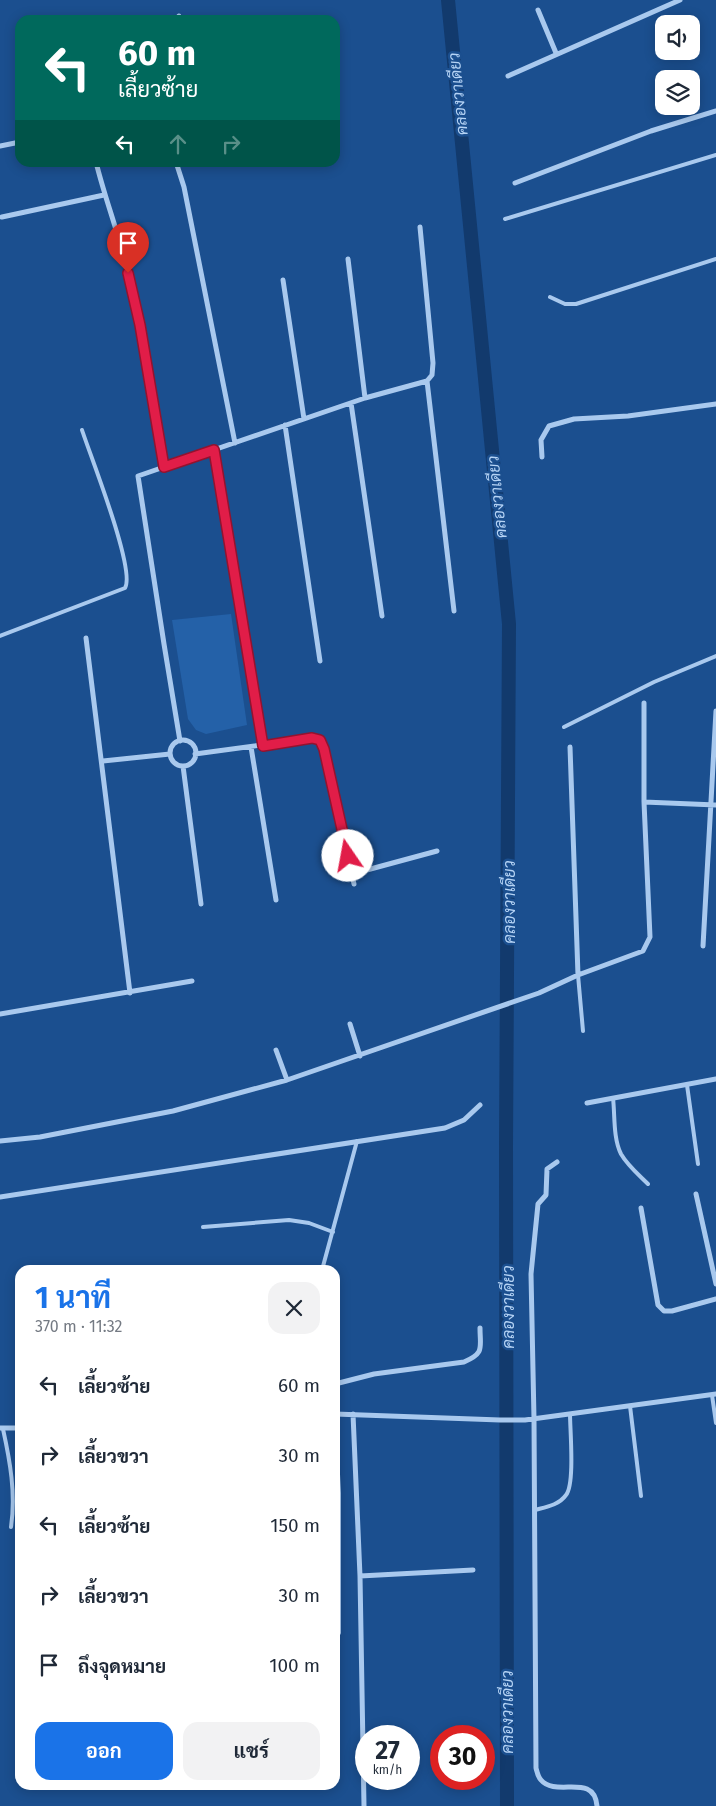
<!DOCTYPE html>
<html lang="th">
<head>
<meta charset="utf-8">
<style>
	:root { --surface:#fff; --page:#f2f2f3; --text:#1f2937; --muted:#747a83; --accent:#1a73e8 }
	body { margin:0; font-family:"Fira Sans",Sarabun,sans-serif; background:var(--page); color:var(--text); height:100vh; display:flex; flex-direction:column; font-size:19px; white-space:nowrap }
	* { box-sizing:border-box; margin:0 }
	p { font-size:16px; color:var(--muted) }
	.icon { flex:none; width:28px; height:28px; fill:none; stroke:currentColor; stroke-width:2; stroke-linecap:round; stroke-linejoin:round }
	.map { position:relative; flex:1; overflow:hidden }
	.panel { position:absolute; left:15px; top:1265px; width:325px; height:525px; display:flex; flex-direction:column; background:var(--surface); border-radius:15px; box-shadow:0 2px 12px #0003 }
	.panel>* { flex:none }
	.guide { position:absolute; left:15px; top:15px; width:325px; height:152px; border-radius:15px; box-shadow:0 2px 12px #0003; background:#00695c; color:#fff; overflow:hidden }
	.tools { position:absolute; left:655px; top:15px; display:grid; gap:10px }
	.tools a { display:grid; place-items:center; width:45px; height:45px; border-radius:10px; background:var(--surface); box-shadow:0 2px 12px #0003; font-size:25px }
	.speed { position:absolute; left:355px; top:1725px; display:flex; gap:10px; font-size:25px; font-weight:700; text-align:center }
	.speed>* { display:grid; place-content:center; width:65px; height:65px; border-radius:50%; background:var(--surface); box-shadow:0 2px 12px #0003; line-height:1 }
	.speed small { font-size:12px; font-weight:400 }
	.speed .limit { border:8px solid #d22; background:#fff; color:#111 }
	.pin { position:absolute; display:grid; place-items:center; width:42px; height:42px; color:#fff; margin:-51px -21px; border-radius:50% 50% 50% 0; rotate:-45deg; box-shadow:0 0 5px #0007 }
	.pin .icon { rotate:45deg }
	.me { position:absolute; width:55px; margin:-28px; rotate:348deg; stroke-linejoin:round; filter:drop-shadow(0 0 4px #0008) }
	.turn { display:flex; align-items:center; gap:18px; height:105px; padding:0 20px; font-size:22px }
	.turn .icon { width:65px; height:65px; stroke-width:2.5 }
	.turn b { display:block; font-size:35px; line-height:42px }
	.lanes { display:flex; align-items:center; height:48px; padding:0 20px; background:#0003; justify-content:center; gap:25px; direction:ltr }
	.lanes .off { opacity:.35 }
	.round { display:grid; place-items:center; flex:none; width:52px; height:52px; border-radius:15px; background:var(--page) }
	.headline { display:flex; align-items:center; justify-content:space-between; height:85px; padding:0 20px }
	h1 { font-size:30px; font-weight:700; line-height:38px; color:var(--accent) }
	.cta { display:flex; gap:10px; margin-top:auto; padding:10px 20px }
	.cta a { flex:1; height:58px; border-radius:15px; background:var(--accent); color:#fff; font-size:20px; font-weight:700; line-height:58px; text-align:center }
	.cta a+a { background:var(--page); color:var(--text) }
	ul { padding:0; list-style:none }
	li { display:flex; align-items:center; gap:15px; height:70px; padding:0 20px }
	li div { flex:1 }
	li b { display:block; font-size:19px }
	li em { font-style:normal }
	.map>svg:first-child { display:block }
</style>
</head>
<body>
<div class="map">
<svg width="716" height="1806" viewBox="0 0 716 1806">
	<rect width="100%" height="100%" fill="#1b4f8f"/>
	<path fill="#2461a8" d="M231 614 247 725 206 734 196 730 188 719 172 620Z"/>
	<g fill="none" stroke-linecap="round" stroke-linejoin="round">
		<path stroke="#123a6d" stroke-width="14" d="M448 0 509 624 506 1146 507 1806"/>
		<path stroke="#a9c9ee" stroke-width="4" d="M505 219 716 155
			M550 297 565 304H576L716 259
			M0 636 125 588C136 570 90 455 82 430
			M564 727 654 682 716 656
			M578 975 583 1031
			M687 1085 698 1164
			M613 1098C615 1115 613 1138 621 1154 628 1166 638 1174 648 1184
			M203 1227 289 1220 309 1223 333 1232
			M322 1270 357 1141
			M712 1395 716 1423
			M630 1406 641 1496
			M3 1429C10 1461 16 1494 11 1527
			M335 1467 338 1474 339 1493V1633
			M535 1510C546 1507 559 1505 566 1495 575 1484 570 1430 570 1414"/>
		<path stroke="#a9c9ee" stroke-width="5" d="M538 10 556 53
			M179 16 180 20
			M508 76 680 0
			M0 146 20 142
			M96 162C104 195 116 226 124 258 142 326 152 397 164 467
			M176 162 184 187 235 443
			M515 183 651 131 716 111
			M2 217 104 195
			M348 259 365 398
			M283 280 304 419
			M427 381 454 611
			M351 403 382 616
			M285 425 320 661
			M214 450 263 746
			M542 457 541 440 549 426 574 419 628 416 716 404
			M86 638 130 993
			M170 753a13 13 0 1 1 26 0a13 13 0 1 1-26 0Z
			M180 741 164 644 138 476 365 398 427 381 432 375 433 363 420 227
			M251 747 276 900
			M570 747 578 975
			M195 754 312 738 320 740 324 749 354 884
			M103 761 170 754
			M183 766 201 904
			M644 802 716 805
			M352 874 437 851
			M703 946 716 711
			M0 1014 192 981
			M350 1024 360 1056
			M276 1050 287 1080
			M587 1103 716 1079
			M0 1141 40 1137 173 1111 287 1080 539 993 578 975 643 951 650 937 644 802V703
			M557 1162 547 1169 546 1195 538 1204 531 1274 534 1419 536 1768C537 1772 538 1777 541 1780 556 1798 594 1772 597 1806
			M696 1194 716 1284
			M0 1197 445 1128 464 1120 480 1105
			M641 1208 658 1305 664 1311H672L716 1299
			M335 1384 374 1374 464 1362C485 1353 480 1348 480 1328
			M335 1414 500 1420H525L716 1394
			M353 1414 360 1576 473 1570
			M0 1428H20
			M360 1576 364 1806"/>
	</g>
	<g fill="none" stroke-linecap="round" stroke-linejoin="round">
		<g stroke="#92132f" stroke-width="12">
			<path id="route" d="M128 273 140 325 164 467 214 450 263 746 312 738 320 740 324 749 348 856"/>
		</g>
		<use href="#route" stroke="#e11d48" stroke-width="9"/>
	</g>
	<g text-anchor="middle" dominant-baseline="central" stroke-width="5" stroke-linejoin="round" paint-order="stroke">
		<g font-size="16" font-style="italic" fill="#b5d3f5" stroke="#1b4f8f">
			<text transform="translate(458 94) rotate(-96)">คลองวาเดียว</text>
			<text transform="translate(497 497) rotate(-96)">คลองวาเดียว</text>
			<text transform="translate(509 902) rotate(-90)">คลองวาเดียว</text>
			<text transform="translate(508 1307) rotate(-90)">คลองวาเดียว</text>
			<text transform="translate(507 1712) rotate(-90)">คลองวาเดียว</text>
		</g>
	</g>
</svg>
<div class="tools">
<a><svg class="icon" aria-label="sound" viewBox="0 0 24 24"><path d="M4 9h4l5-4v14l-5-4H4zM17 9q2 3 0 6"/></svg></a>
<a><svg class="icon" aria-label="layers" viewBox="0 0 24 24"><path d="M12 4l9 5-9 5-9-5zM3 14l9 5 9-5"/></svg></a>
</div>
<div class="speed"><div>27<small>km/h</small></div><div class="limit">30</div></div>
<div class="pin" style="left:128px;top:273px;background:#d93025"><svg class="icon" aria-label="arrive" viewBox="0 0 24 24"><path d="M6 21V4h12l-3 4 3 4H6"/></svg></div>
<svg class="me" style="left:348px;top:856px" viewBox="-20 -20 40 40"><circle r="19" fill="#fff"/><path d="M0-13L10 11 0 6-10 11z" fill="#e11d48"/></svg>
<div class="guide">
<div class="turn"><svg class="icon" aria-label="left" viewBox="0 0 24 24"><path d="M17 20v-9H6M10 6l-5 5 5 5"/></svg><div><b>60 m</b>เลี้ยวซ้าย</div></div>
<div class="lanes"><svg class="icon" aria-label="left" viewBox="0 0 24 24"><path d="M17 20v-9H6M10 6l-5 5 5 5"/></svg><svg class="icon off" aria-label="ahead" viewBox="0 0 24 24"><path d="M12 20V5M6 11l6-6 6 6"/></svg><svg class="icon off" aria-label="right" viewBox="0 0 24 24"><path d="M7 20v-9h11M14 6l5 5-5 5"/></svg></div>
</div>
<section class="panel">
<div class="headline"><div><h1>1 นาที</h1><p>370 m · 11:32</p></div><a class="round"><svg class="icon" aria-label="close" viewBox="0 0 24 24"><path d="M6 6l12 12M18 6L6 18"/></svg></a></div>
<ul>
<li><svg class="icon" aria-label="left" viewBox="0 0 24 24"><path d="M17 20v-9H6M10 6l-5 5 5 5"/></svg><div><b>เลี้ยวซ้าย</b></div><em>60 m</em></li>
<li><svg class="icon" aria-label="right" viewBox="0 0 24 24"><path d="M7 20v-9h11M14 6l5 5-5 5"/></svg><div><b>เลี้ยวขวา</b></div><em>30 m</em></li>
<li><svg class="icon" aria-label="left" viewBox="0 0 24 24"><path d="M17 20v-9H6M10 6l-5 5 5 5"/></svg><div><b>เลี้ยวซ้าย</b></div><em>150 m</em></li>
<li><svg class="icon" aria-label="right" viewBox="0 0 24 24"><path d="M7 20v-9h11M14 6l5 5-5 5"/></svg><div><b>เลี้ยวขวา</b></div><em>30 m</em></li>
<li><svg class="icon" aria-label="arrive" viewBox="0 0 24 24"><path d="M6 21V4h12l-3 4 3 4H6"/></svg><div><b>ถึงจุดหมาย</b></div><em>100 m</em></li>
</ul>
<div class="cta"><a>ออก</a><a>แชร์</a></div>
</section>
</div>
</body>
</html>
